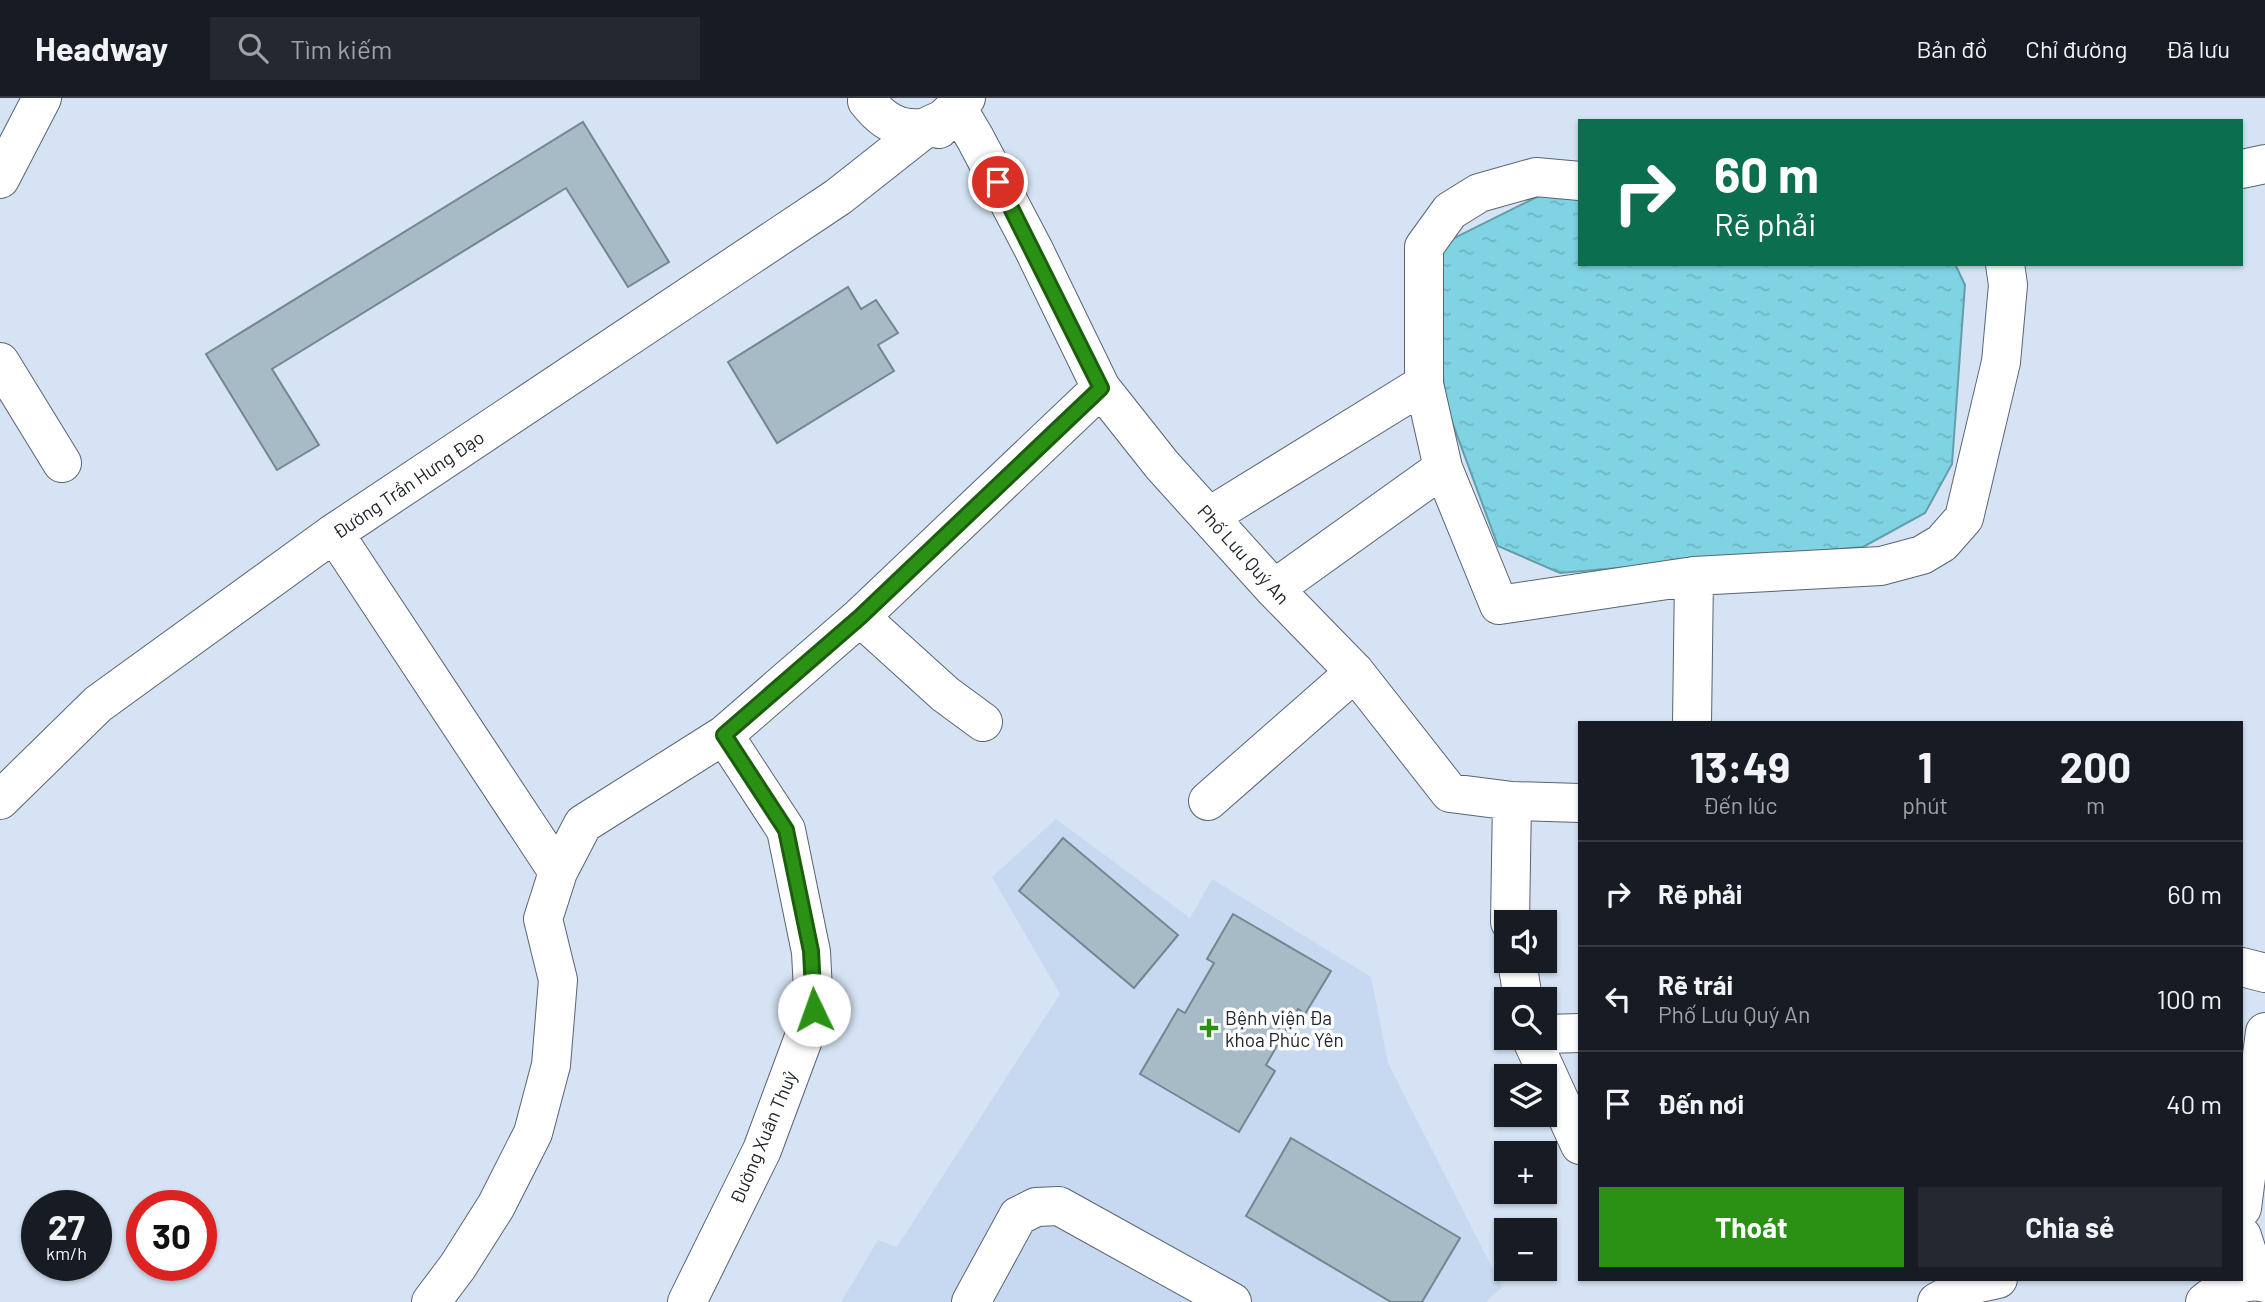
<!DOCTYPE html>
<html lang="vi">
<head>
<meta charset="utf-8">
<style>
	:root { --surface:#171b24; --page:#242831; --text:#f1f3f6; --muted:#9ea1a6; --line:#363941; --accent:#2b9114 }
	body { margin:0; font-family:Barlow,sans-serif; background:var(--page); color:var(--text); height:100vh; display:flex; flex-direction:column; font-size:26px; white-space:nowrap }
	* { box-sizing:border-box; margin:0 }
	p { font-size:23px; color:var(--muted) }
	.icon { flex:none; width:38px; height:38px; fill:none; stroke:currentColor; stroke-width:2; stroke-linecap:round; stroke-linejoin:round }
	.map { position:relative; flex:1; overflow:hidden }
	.panel { position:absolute; left:1578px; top:623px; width:665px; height:560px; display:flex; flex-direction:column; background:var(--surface); border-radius:0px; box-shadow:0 2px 5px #0004 }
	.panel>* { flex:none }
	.banner { position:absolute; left:1578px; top:21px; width:665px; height:147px; border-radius:0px; box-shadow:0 2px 5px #0004; background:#0b6e4f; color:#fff; overflow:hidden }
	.fabs { position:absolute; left:1494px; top:812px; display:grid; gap:14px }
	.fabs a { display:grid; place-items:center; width:63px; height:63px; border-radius:0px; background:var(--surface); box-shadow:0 2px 5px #0004; font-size:35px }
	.speed { position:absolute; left:21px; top:1092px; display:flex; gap:14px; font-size:35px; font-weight:700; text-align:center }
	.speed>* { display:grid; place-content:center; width:91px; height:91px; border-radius:50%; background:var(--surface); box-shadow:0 2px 5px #0004; line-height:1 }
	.speed small { font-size:18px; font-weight:400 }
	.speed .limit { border:10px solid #d22; background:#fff; color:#111 }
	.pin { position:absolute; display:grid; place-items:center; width:60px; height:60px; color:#fff; margin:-30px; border:4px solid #fff; border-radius:50%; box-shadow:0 2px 7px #0007 }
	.me { position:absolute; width:77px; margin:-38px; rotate:357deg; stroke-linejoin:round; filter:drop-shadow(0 0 5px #0008) }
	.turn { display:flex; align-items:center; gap:24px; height:147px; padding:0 21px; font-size:32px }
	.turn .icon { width:91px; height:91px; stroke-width:2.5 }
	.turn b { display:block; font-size:49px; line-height:60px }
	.eta { display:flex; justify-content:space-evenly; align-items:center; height:119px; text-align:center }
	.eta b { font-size:42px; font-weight:700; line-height:49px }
	.button { display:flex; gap:14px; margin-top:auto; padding:14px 21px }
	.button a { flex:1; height:80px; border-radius:0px; background:var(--accent); color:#fff; font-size:28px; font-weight:700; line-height:80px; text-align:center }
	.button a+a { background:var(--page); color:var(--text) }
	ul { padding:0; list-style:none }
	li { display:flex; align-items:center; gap:21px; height:105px; padding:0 21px; border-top:2px solid var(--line) }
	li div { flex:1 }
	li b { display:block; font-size:26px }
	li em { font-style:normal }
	header { display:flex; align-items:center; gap:42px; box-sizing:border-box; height:98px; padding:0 35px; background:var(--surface); border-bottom:2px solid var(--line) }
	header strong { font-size:33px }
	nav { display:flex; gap:38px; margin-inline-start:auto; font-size:24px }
	.search { width:490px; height:63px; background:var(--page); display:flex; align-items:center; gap:18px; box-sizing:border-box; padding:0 24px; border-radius:0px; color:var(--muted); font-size:26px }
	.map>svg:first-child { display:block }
</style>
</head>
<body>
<header>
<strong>Headway</strong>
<div class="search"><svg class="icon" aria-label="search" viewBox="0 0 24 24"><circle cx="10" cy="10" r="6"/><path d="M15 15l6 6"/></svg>Tìm kiếm</div>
<nav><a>Bản đồ</a><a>Chỉ đường</a><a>Đã lưu</a></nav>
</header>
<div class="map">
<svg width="2265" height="1204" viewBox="0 0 2265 1204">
	<defs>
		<pattern id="water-ripples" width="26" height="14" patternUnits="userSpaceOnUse" patternTransform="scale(1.75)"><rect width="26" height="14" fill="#7fd3e2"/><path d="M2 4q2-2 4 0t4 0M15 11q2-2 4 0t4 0" fill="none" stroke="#6db5c2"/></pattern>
	</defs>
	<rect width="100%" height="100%" fill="#d5e3f4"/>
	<path fill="#c7d9f0" d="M1056 721 1190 820 1212 781 1371 879 1388 965 1502 1189 1486 1204H841L878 1142 897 1149 1060 896 992 779Z"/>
	<path fill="url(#water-ripples)" stroke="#639fab" stroke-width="2" d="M1549 93 1580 96V166H1955L1965 187 1952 366 1925 415 1863 449 1560 475 1498 448 1444 302 1438 148Z"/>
	<path fill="#a7bbc7" stroke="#738691" stroke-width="2" d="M583 24 669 164 628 189 566 90 272 271 319 347 277 372 206 256Z
		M848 189 861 211 876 202 898 235 878 247 894 273 777 345 728 264Z
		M1063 740 1178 837 1134 890 1019 793Z
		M1233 816 1331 873 1305 916 1298 911 1266 967 1275 973 1239 1034 1140 976 1178 911 1185 915 1214 865 1207 861Z
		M1291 1040 1460 1140 1422 1204H1391L1246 1118Z"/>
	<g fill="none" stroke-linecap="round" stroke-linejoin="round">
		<g stroke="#596473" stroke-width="40">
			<path id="minor" d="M867 3C878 17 891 29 910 30 921 31 929 28 939 31
				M956 8 975 40 1033 150 1101 290 1162 367 1274 491 1355 574 1450 695 1512 703 1510 824
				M2242 71 2265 66
				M0 81 42 0
				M0 264 62 365
				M1424 286 1443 370
				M1210 418 1424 286V149L1450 113 1479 95 1536 79 1580 83
				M334 435 558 774
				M1694 478 1881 468 1922 457 1942 445 1964 420 2001 264 2008 187 2005 166
				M1274 491 1443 370 1499 507 1694 478 1692 625
				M860 519 945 596 983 624
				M0 702 98 606 334 435 838 99 928 28 943 21 966 0
				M1208 703 1355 574
				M1512 703 1580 705
				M1517 863 1523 901
				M2242 869 2265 875
				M1545 936 1580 935
				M1531 940 1580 1047
				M2242 1110 2265 934
				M2242 1138 2256 1182
				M431 1204 458 1168 496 1108 533 1035 551 967 558 882 543 821 558 774 583 726 724 637 860 519 1101 290
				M687 1204 762 1052 814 912 811 854 786 732 724 637
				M971 1204 1018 1118 1036 1109 1059 1108 1232 1204
				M1937 1204 1966 1188 1998 1181
				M2205 1204C2220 1192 2246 1179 2265 1185"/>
		</g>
		<use href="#minor" stroke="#fff" stroke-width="38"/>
	</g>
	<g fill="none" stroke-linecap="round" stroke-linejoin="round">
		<g stroke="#1c5e0d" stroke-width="18">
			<path id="route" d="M814 912 811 853 786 732 724 637 860 519 1101 290 998 84"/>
		</g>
		<use href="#route" stroke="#2b9114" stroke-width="12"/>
	</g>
	<path fill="#2b9114" stroke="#fff" stroke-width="2.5" d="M1205.5 919.5h7v7h7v7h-7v7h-7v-7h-7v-7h7z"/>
	<g text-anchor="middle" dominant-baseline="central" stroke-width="7" stroke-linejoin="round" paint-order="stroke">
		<g font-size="19" fill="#21252c" stroke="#fff">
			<text transform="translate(408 386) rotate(-34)">Đường Trần Hưng Đạo</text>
			<text transform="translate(1244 456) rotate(48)">Phố Lưu Quý An</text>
			<text transform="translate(763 1039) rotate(-67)">Đường Xuân Thuỷ</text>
		</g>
		<g font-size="19" fill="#21252c" stroke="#fff" text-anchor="start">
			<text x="1225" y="919">Bệnh viện Đa<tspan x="1225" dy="22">khoa Phúc Yên</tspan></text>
		</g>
	</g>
</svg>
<div class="fabs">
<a><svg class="icon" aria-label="sound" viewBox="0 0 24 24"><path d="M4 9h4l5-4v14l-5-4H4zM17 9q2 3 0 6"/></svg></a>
<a><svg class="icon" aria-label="search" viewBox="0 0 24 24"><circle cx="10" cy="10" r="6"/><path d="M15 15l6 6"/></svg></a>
<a><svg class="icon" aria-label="layers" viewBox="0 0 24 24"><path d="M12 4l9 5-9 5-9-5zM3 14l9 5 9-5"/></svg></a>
<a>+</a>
<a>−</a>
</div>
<div class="speed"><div>27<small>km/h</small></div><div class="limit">30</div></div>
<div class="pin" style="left:998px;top:84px;background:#d93025"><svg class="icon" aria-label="arrive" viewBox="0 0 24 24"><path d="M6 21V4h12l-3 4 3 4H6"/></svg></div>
<svg class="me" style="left:814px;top:912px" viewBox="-20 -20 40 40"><circle r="19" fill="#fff"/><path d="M0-13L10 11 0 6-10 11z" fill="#2b9114"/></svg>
<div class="banner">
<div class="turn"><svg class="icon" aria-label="right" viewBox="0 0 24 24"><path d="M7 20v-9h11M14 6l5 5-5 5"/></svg><div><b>60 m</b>Rẽ phải</div></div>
</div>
<section class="panel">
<div class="eta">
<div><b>13:49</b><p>Đến lúc</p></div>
<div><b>1</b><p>phút</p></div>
<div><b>200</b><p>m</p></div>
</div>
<ul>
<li><svg class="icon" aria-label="right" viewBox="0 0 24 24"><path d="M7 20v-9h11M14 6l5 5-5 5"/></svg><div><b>Rẽ phải</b></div><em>60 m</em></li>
<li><svg class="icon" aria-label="left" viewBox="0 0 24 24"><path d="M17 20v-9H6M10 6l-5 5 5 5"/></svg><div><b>Rẽ trái</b><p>Phố Lưu Quý An</p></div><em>100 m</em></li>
<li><svg class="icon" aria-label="arrive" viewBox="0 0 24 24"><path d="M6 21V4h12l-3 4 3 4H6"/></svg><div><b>Đến nơi</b></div><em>40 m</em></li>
</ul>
<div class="button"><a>Thoát</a><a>Chia sẻ</a></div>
</section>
</div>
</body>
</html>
